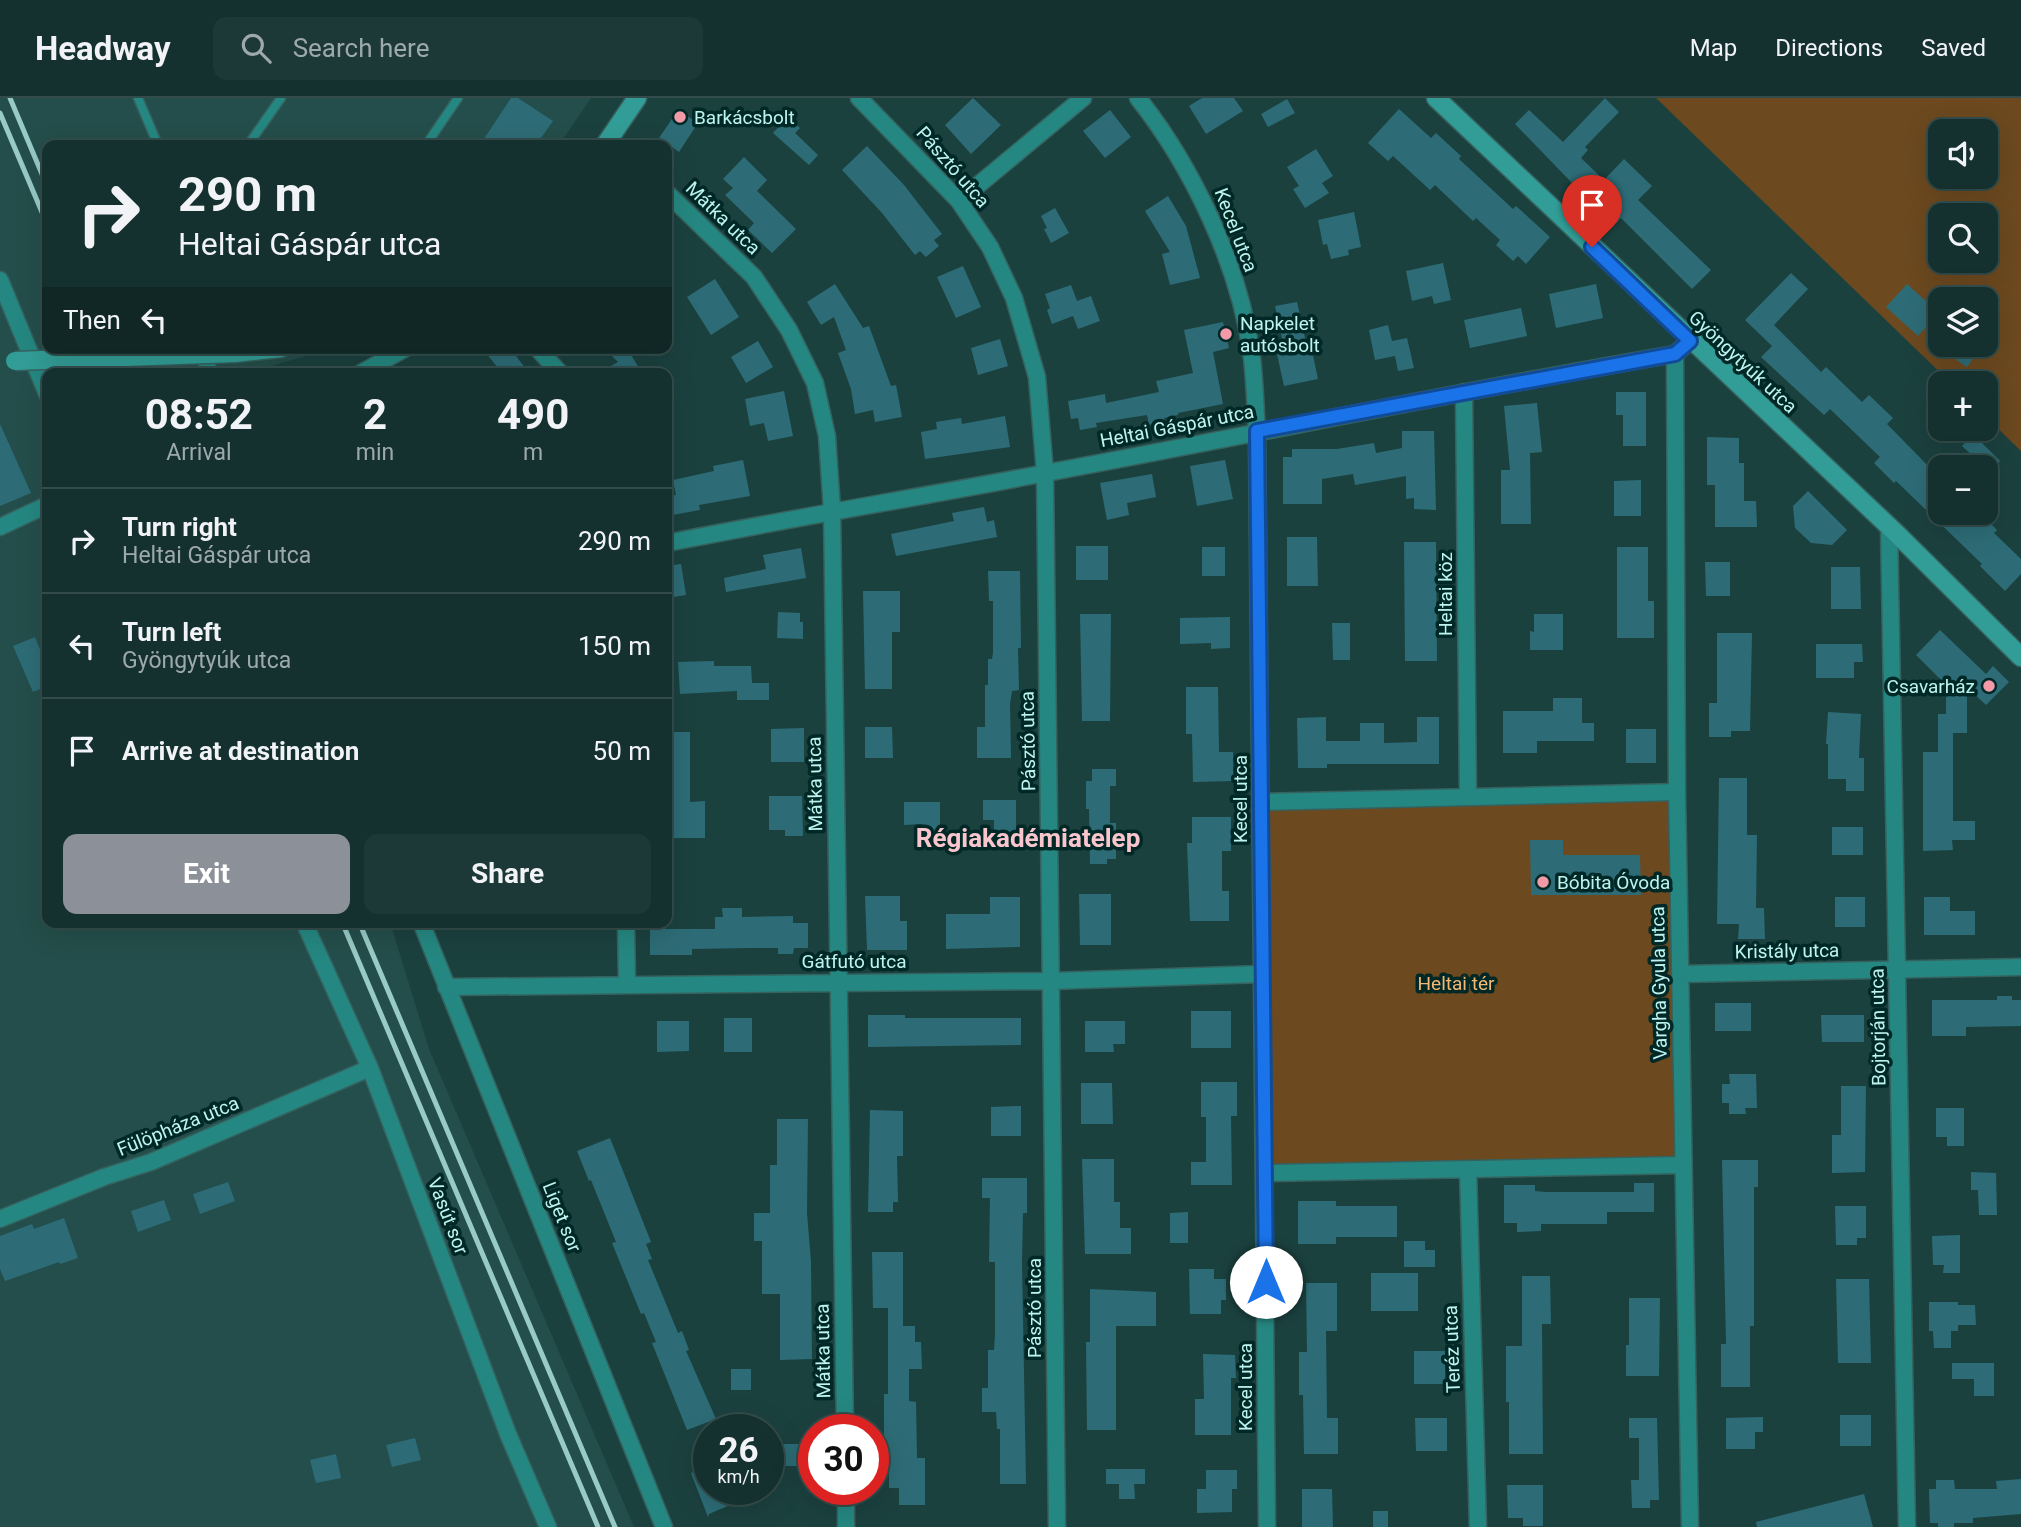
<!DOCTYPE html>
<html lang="en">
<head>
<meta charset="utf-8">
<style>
	:root { --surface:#14312f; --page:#1d3937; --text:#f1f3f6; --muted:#9da9aa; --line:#334c4b; --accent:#8c9099 }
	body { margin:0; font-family:Roboto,sans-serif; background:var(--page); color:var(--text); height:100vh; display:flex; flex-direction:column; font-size:26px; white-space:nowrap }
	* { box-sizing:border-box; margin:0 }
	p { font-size:23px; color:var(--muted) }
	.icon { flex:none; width:38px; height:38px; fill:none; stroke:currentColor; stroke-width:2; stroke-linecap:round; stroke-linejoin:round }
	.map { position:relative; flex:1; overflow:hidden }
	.drawer { position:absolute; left:42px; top:270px; width:630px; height:560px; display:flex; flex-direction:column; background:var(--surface); border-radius:14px; box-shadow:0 7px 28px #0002,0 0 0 2px var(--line) }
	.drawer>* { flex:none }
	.top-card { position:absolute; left:42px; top:42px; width:630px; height:214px; border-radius:14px; box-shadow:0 7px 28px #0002,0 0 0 2px var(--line); background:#14312f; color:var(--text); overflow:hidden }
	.fabs { position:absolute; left:1928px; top:21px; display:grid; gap:14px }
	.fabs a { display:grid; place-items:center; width:70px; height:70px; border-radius:14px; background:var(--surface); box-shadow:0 7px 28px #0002,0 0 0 2px var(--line); font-size:35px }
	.speed { position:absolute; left:693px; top:1316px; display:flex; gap:14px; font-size:35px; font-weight:700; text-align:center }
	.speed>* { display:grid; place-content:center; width:91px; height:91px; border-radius:50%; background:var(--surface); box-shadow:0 7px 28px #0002,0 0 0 2px var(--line); line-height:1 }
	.speed small { font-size:18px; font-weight:400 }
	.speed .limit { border:10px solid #d22; background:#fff; color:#111 }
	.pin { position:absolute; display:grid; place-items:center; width:60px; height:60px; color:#fff; margin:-72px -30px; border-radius:50% 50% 50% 0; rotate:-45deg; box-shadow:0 0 7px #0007 }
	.pin .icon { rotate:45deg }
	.me { position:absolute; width:77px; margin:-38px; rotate:0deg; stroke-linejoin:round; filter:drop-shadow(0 0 5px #0008) }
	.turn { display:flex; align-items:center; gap:24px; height:147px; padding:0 21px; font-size:32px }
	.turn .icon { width:91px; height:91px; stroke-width:2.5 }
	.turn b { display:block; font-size:49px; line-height:60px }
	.then { display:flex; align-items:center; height:66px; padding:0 21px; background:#0003; gap:14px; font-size:26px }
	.eta { display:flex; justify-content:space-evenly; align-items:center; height:119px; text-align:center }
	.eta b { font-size:42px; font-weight:700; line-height:49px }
	.primary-button { display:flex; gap:14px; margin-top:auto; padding:14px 21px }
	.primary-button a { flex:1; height:80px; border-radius:14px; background:var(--accent); color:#fff; font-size:28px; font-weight:700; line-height:80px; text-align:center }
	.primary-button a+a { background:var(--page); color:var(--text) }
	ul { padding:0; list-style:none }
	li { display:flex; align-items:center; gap:21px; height:105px; padding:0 21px; border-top:2px solid var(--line) }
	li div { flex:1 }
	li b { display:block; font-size:26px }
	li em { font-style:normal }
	header { display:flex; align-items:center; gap:42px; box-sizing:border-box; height:98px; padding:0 35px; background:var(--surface); border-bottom:2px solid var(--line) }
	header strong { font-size:33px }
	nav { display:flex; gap:38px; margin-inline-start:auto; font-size:24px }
	.search { width:490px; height:63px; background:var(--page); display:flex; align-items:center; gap:18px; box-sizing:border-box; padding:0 24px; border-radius:14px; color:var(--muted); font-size:26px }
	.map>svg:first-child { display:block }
</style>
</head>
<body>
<header>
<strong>Headway</strong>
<div class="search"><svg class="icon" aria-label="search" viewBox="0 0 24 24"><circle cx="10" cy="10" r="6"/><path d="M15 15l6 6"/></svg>Search here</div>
<nav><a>Map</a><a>Directions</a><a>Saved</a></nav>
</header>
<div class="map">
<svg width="2021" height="1429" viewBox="0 0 2021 1429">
	<rect width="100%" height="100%" fill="#1b413f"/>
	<path fill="#244e4b" d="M0 0H591L559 47H47V250H333L254 273 229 275H47V824H390L429 951 634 1429H0Z"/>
	<path fill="#6c491f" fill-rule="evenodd" d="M1656 0H2021V353L1986 319V285H1951ZM1941 33H1986V79H1941ZM1941 117H1986V163H1941ZM1941 201H1986V247H1941Z
		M1677 694 1683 1067 1265 1075 1261 704Z"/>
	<path fill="#2d6c76" d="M511 0H518L553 23 536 47H480Z
		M973 0 1001 27 971 56 945 27Z
		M1202 0H1234L1243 13 1206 36 1189 8Z
		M1605 0 1619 14 1585 49 1588 52 1581 60 1604 82 1624 61 1652 88 1638 102 1711 172 1692 191 1621 120 1616 125 1574 84 1572 85 1515 26 1529 12 1563 44Z
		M1287 1 1295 15 1268 29 1261 16Z
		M1399 11 1431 40 1436 35 1461 58 1459 61 1513 111 1516 108 1550 139 1526 166 1518 158 1513 163 1496 147 1500 142 1476 120 1473 123 1435 87 1430 92 1393 58 1388 63 1368 45Z
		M678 12 698 25 679 54 659 40Z
		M1110 12 1131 39 1105 60 1083 33Z
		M788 19 800 30 795 35 818 57 809 67 773 35Z
		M867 48 904 87 942 136 934 142 939 148 926 159 920 153 915 157 882 115 842 72Z
		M1316 51 1333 78 1322 85 1329 95 1305 110 1293 91 1299 88 1287 69Z
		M744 59 767 82 757 93 796 131 772 155 748 132 754 125 725 97 733 90 723 81Z
		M1168 98 1186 128 1200 180 1170 187 1162 156 1170 154 1145 113Z
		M1055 110 1069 135 1051 145 1044 131 1047 130 1041 118Z
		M1354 114 1361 149 1348 152 1349 157 1331 161 1327 146 1323 147 1318 122Z
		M1443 165 1451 202 1434 206 1432 198 1412 203 1406 173Z
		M963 168 981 209 956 220 937 179Z
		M1791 175 1808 191 1774 227 1821 274 1826 269 1862 304 1869 297 1893 320 1887 326 1941 381V415H1980L1997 432 1994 435 2021 461V476L2005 493 1980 468 1982 466 1896 383 1894 385 1874 365 1880 359 1830 311 1824 317 1761 259 1772 248 1745 222Z
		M715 181 739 219 711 237 687 199Z
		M835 186 863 230 869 228 891 288 896 287 902 319 875 324 873 312 855 316 851 291 838 255 846 252 834 219 821 227 807 204Z
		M1596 186 1603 220 1556 230 1549 196Z
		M1907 186 1939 215 1918 238 1886 209Z
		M1071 187 1077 203 1091 198 1100 223 1078 231 1073 218 1052 226 1047 212 1050 210 1045 196Z
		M1297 204 1307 249 1311 248 1318 281 1284 288 1277 256 1285 254 1275 208Z
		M1521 210 1527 238 1470 250 1464 222Z
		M1223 224 1229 250 1213 254 1223 306 1178 315V317L1164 320 1165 324 1149 327 1147 317 1096 325 1097 329 1080 332 1078 320 1071 321 1068 303 1105 296 1106 305 1159 294 1156 283 1193 275 1184 232Z
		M1388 227 1392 243 1407 240 1414 270 1398 273 1395 258 1375 262 1369 232Z
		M1000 241 1008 268 978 277 971 250Z
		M758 243 773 269 746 285 731 259Z
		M1934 247H1983L1967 269Z
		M482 250H510L529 275H502Z
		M604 250H627L642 275H599L618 264Z
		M784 293 793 338 768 343 764 325 750 328 745 301Z
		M1616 294H1646V348H1623V317H1616Z
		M1537 305 1542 354 1530 355 1531 426H1501V372H1510L1504 308Z
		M1005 318 1010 349 925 361 921 334 937 331 936 324 961 320 962 326Z
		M0 326 31 395 0 408Z
		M1402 333H1434L1436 412 1414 411V400L1406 401V378L1355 387 1353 376 1322 381V406H1283V359H1292V351H1337L1374 345 1376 355 1402 350Z
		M1973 336 2000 363 1990 374 1962 348Z
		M1707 339 1739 340V365H1744V403H1756L1757 429H1715V387H1707Z
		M743 362 750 398 699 407 700 412 667 418V398L676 397 673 382 714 373 713 368Z
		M1225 362 1233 401 1197 408 1190 368Z
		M1152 376 1156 399 1127 405 1129 417 1107 422 1100 385Z
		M1641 382V418H1614V383Z
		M1808 393 1847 432 1832 447 1811 445 1795 430 1793 408Z
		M984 409 987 424 994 422 997 439 896 458 891 436 954 423 952 415Z
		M1287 439H1317L1318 488H1287Z
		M1404 444H1436L1437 563H1405Z
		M1076 448H1108V482H1076Z
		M1202 449H1225V478H1202Z
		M1617 449H1648V503H1654V540H1617Z
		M801 450 806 480 726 494 724 480 766 471 763 457Z
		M1705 464H1730V498H1706Z
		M681 466 686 497 667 500V468Z
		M1831 469H1860L1861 511H1831Z
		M988 473H1020L1021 550H1018L1019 592 1012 593 1010 606 1011 660H977V629H985V587H988V561H992L993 555V503H989Z
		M863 493H900V534H892V591H865Z
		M778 514 800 515V524H803V541L777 540Z
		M1080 516H1111L1110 623H1082Z
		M1534 516H1563V552H1530V533L1534 534Z
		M1230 519V550L1211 551V545L1180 546V520Z
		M1332 525H1350V562H1333Z
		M1940 532 1986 576 1993 568 2009 584 1986 607 1967 589V635H1953V723H1975V742H1952L1953 752 1923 753V654H1938V616H1946V587L1916 557Z
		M1717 535H1752L1750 633H1731V639H1709V605H1717Z
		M35 539 47 569V588L33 594 13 548Z
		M1816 546H1862L1863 564H1854V580H1816Z
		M714 563V568H751L752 585H769V602H737V593L680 596 678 564Z
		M1186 589H1218L1219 654H1233V683L1193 684 1192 636H1186Z
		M1553 600H1582V625H1594V643H1537V655H1503V613H1553Z
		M1828 614 1861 616 1859 660H1864V693H1846V681H1828V646H1826Z
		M1326 619V643H1360V625H1384V645L1417 644V619H1439V666H1327V670H1298L1297 620Z
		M865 629H892L893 660H865Z
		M804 630V664H771V631Z
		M1626 631H1656V665H1626Z
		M667 634H690V704L705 703V740H673V682H667Z
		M1092 671H1116V688H1110V725H1116V761H1107V766H1090L1089 711H1086V683H1092Z
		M1719 680H1747V737H1757L1756 810H1764L1765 841H1738L1739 826H1717Z
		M769 698H802L803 738H785V732H769Z
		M983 702H1016V739H994V722H983Z
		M904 704H940V751H922V726L904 727Z
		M1192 719H1231V753H1222V793H1229V823H1190L1187 745H1192Z
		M1832 729H1863V757H1832Z
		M1530 742H1563V757H1640L1641 797H1531Z
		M1079 796H1111V847H1080Z
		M865 798H900V823H907V852H867Z
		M990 799H1020V849L946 851V816H990Z
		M1835 799H1865V829H1835Z
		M1924 799H1950V813H1975V837H1924Z
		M722 810H742V819L793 818V825H808V850H794L793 856H778V850H749L692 851V857H650V825H665V831H715V819H723Z
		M1997 898H2012V902H2021V928L1966 929V938H1932V902H1997Z
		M1715 905H1751V933H1715Z
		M1191 913H1231V950H1191Z
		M868 917H905V920H1021V947L868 949Z
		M1821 917H1864V944H1822Z
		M724 920H752V954H724Z
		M657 923H689V953L657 954Z
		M1085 923H1125V946H1113L1114 954H1085Z
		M1729 976H1756L1757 1010H1745L1746 1016H1729V1005H1722V986H1730Z
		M1201 984H1237V1018H1231L1232 1087H1191V1064H1206V1019H1201Z
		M1081 985H1112L1113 1026H1081Z
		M1841 988H1866L1865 1074 1832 1075V1037H1841Z
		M1021 1008V1038H991V1009Z
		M1936 1010H1964V1048H1947V1039H1936Z
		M870 1012 903 1013V1058H897L898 1104H893V1114H868Z
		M777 1021H808L807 1115 811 1164 812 1261 780 1262V1196H762V1143H754V1115H770V1067H777Z
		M610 1040 651 1144 646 1146 652 1161 648 1162 678 1235 682 1233 689 1252 686 1253 716 1321 687 1332 652 1245 656 1244 644 1215 641 1216 612 1145 616 1144 591 1082 589 1083 577 1053Z
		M1082 1061H1114V1104H1120V1130H1131V1156H1085Z
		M1722 1062H1758V1089H1754V1228H1750V1289H1721V1246H1726Z
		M1971 1074 1996 1075 1997 1117H1979L1978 1092H1971Z
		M982 1080H1027V1115H1023L1022 1164 1026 1386H1000V1331H997L996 1314H982V1290H988V1252H994L995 1237V1164H989L990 1100H982Z
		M228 1084 235 1103 200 1116 193 1096Z
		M1634 1085H1654V1114H1607V1126H1541V1133L1517 1134V1125H1504V1087H1535V1093L1546 1094H1634Z
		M164 1102 171 1122 138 1134 131 1113Z
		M1298 1103H1336V1108H1397V1139H1336V1146H1298Z
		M1835 1108H1866V1140H1857V1147H1836Z
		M1188 1114V1145H1170V1115Z
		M64 1120 78 1160 60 1166 59 1164 5 1183 0 1171V1138L32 1126 34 1131Z
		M1960 1137V1175H1943L1944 1167H1933L1932 1138Z
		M1404 1143H1425V1152H1435V1169H1404Z
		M872 1154H903V1228H915V1244H921L922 1271H909V1303L916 1304 917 1360H925V1407H899V1390H889V1350H884V1296H888V1210H873Z
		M1189 1171H1214V1181H1226V1202H1221V1216H1190Z
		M1371 1175H1418V1213H1371Z
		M1522 1178H1550L1551 1226H1542L1543 1356H1509V1304H1506V1248H1522Z
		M1836 1181H1869L1871 1265H1838Z
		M1306 1185H1337V1233H1326L1327 1320H1338V1356H1304L1303 1297H1299V1254H1307Z
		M1090 1191 1156 1194V1228H1116V1332H1087L1086 1244H1090Z
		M1629 1200H1660L1659 1278H1626V1247H1629Z
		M1929 1204H1958V1207H1975L1976 1227H1958V1233H1951V1250H1934L1933 1233H1929Z
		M1414 1253H1445V1286H1414Z
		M1203 1256 1235 1257 1236 1280H1231V1337H1195V1301H1204Z
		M1952 1265H1994V1298H1974V1281H1952Z
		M731 1271H751V1292H731Z
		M1840 1317H1871V1348H1840Z
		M1763 1319V1334H1755V1351H1726V1320Z
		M1415 1320H1447V1353H1416Z
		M1629 1320H1657L1659 1402H1650V1410H1632L1631 1382H1639V1340H1629Z
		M415 1340 421 1362 392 1369 386 1347Z
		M770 1346H812V1368H770Z
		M336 1356 341 1380 316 1385 310 1362Z
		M709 1368V1391H732L737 1404 709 1416 708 1419 691 1375Z
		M1106 1371H1145V1386H1134L1135 1401H1119V1386H1106Z
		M1206 1372H1237V1391H1232V1414L1197 1415V1391H1206Z
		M2021 1381V1416L1973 1420V1425H1954V1429H1938V1425H1930L1929 1391H1936V1382H1954L1955 1391H1997L1996 1383Z
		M1507 1387H1543V1428H1523V1420H1508Z
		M1302 1391H1332L1333 1429H1302Z
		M1864 1396 1873 1429H1757L1756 1424Z
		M1373 1413H1388V1429H1373Z"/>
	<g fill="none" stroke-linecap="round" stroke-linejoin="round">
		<g stroke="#35615e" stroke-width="11">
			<path id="lane" d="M138 0 158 47
				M248 47 281 0
				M426 47 458 0"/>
		</g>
		<g stroke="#35615e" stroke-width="19">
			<path id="street" d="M859 0 959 103 990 149 1014 200 1037 279 1045 375 1057 1429
				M1138 0C1192 68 1239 167 1251 253 1255 279 1255 307 1257 333L1267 1429
				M667 95 754 179 789 232 815 285 827 338 832 412 845 1332
				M959 103 1083 0
				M0 182 47 296
				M205 250 208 275
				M537 250 560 275
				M1675 256 1677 694 1690 1429
				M361 275 406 250
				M1464 294 1468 699
				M1889 428 1907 1429
				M0 429 47 407
				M667 445C793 420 920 399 1046 375 1256 336 1465 292 1675 256L1690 243
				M1261 704 1677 694
				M304 824 370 970 508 1336 548 1429
				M421 824 664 1429
				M626 824 627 886
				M1680 876 2021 869
				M446 889 1052 883 1261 876
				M1468 1071 1478 1429
				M1265 1075 1683 1067
				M0 1121 104 1079 151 1064 370 970
				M846 1391V1429"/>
		</g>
		<g stroke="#35615e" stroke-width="21">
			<path id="secondary" d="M1436 0 1896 435 2021 559
				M605 47 637 0
				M235 255 281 250"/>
		</g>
		<use href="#lane" stroke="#258781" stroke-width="8"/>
		<use href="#street" stroke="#258781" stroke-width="16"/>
		<use href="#secondary" stroke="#329d96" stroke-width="18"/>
		<path stroke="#98cac6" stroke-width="5" d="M10 0 47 88
			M0 15 47 126
			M100 250 110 275
			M117 250 127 275
			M342 824 598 1429
			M359 824 615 1429"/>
		<g stroke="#35615e" stroke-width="21" stroke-linecap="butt">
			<path id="secondary-bridge" d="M15 263 235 255"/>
		</g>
		<use href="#secondary-bridge" stroke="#329d96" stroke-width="18"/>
	</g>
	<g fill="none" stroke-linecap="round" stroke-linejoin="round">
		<g stroke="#114b97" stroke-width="18">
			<path id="route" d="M1266 1184 1257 333 1675 256 1690 243 1592 149"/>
		</g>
		<use href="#route" stroke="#1a73e8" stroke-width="12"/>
	</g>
	<g fill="#f39aa8" stroke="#002826" stroke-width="2.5">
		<circle cx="680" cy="19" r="7"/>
		<circle cx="1226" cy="236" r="7"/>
		<circle cx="1989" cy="588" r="7"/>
		<circle cx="1543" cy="784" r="7"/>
	</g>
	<g text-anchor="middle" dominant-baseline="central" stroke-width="7" stroke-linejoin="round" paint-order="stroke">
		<g font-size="19" fill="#bef4ef" stroke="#002826" text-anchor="start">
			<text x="694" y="19">Barkácsbolt</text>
			<text x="1240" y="225">Napkelet<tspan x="1240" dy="22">autósbolt</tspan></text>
			<text x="1975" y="588" text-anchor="end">Csavarház</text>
			<text x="1557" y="784">Bóbita Óvoda</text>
		</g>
		<g font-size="19" fill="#bef4ef" stroke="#002826">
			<text transform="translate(953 69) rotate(49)">Pásztó utca</text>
			<text transform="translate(723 120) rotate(44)">Mátka utca</text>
			<text transform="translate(1236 132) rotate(69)">Kecel utca</text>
			<text transform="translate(1743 264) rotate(43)">Gyöngytyúk utca</text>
			<text transform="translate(1177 328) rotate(-11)">Heltai Gáspár utca</text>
			<text transform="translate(1445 496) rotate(-90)">Heltai köz</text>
			<text transform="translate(1028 643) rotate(-91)">Pásztó utca</text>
			<text transform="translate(815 686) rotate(-91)">Mátka utca</text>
			<text transform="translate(1240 701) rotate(-90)">Kecel utca</text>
			<text transform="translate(1787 853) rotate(-1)">Kristály utca</text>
			<text x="854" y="863">Gátfutó utca</text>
			<text transform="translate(1659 885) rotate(-91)">Vargha Gyula utca</text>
			<text transform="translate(1878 929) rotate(-91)">Bojtorján utca</text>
			<text transform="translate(178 1028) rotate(-22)">Fülöpháza utca</text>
			<text transform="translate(448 1118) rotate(69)">Vasút sor</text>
			<text transform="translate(562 1119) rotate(68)">Liget sor</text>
			<text transform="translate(1034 1210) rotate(-90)">Pásztó utca</text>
			<text transform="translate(1452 1251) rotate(-92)">Teréz utca</text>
			<text transform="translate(823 1253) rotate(-91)">Mátka utca</text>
			<text transform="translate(1245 1289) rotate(-90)">Kecel utca</text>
		</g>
		<g font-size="19" fill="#f5b973" stroke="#002826">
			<text x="1456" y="885">Heltai tér</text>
		</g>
		<g font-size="26" font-weight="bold" fill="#fac5cc" stroke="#002826">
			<text x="1028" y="740">Régiakadémiatelep</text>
		</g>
	</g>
</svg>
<div class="fabs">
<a><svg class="icon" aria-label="sound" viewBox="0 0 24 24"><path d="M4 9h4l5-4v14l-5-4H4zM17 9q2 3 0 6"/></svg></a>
<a><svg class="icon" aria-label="search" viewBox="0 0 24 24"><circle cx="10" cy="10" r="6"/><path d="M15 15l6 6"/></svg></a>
<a><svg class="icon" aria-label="layers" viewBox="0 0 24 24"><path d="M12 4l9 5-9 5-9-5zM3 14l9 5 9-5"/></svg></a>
<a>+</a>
<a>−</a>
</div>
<div class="speed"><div>26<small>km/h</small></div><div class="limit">30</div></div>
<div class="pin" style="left:1592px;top:149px;background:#d93025"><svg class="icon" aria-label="arrive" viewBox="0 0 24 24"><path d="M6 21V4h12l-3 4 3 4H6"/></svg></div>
<svg class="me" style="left:1266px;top:1184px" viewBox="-20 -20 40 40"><circle r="19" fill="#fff"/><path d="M0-13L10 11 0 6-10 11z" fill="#1a73e8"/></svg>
<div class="top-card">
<div class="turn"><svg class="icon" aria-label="right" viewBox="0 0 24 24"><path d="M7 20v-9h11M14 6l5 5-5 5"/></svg><div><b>290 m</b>Heltai Gáspár utca</div></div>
<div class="then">Then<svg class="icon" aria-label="left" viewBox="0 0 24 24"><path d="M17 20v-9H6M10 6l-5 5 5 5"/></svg></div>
</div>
<section class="drawer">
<div class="eta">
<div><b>08:52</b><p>Arrival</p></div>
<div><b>2</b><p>min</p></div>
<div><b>490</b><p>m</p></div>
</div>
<ul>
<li><svg class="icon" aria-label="right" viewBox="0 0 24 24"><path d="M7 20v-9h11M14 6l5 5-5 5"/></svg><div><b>Turn right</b><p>Heltai Gáspár utca</p></div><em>290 m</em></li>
<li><svg class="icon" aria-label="left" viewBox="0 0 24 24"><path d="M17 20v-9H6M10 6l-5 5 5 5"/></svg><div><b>Turn left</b><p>Gyöngytyúk utca</p></div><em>150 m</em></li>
<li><svg class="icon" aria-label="arrive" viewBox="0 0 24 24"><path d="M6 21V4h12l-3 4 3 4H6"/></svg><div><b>Arrive at destination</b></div><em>50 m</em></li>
</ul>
<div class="primary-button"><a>Exit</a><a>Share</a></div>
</section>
</div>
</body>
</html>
